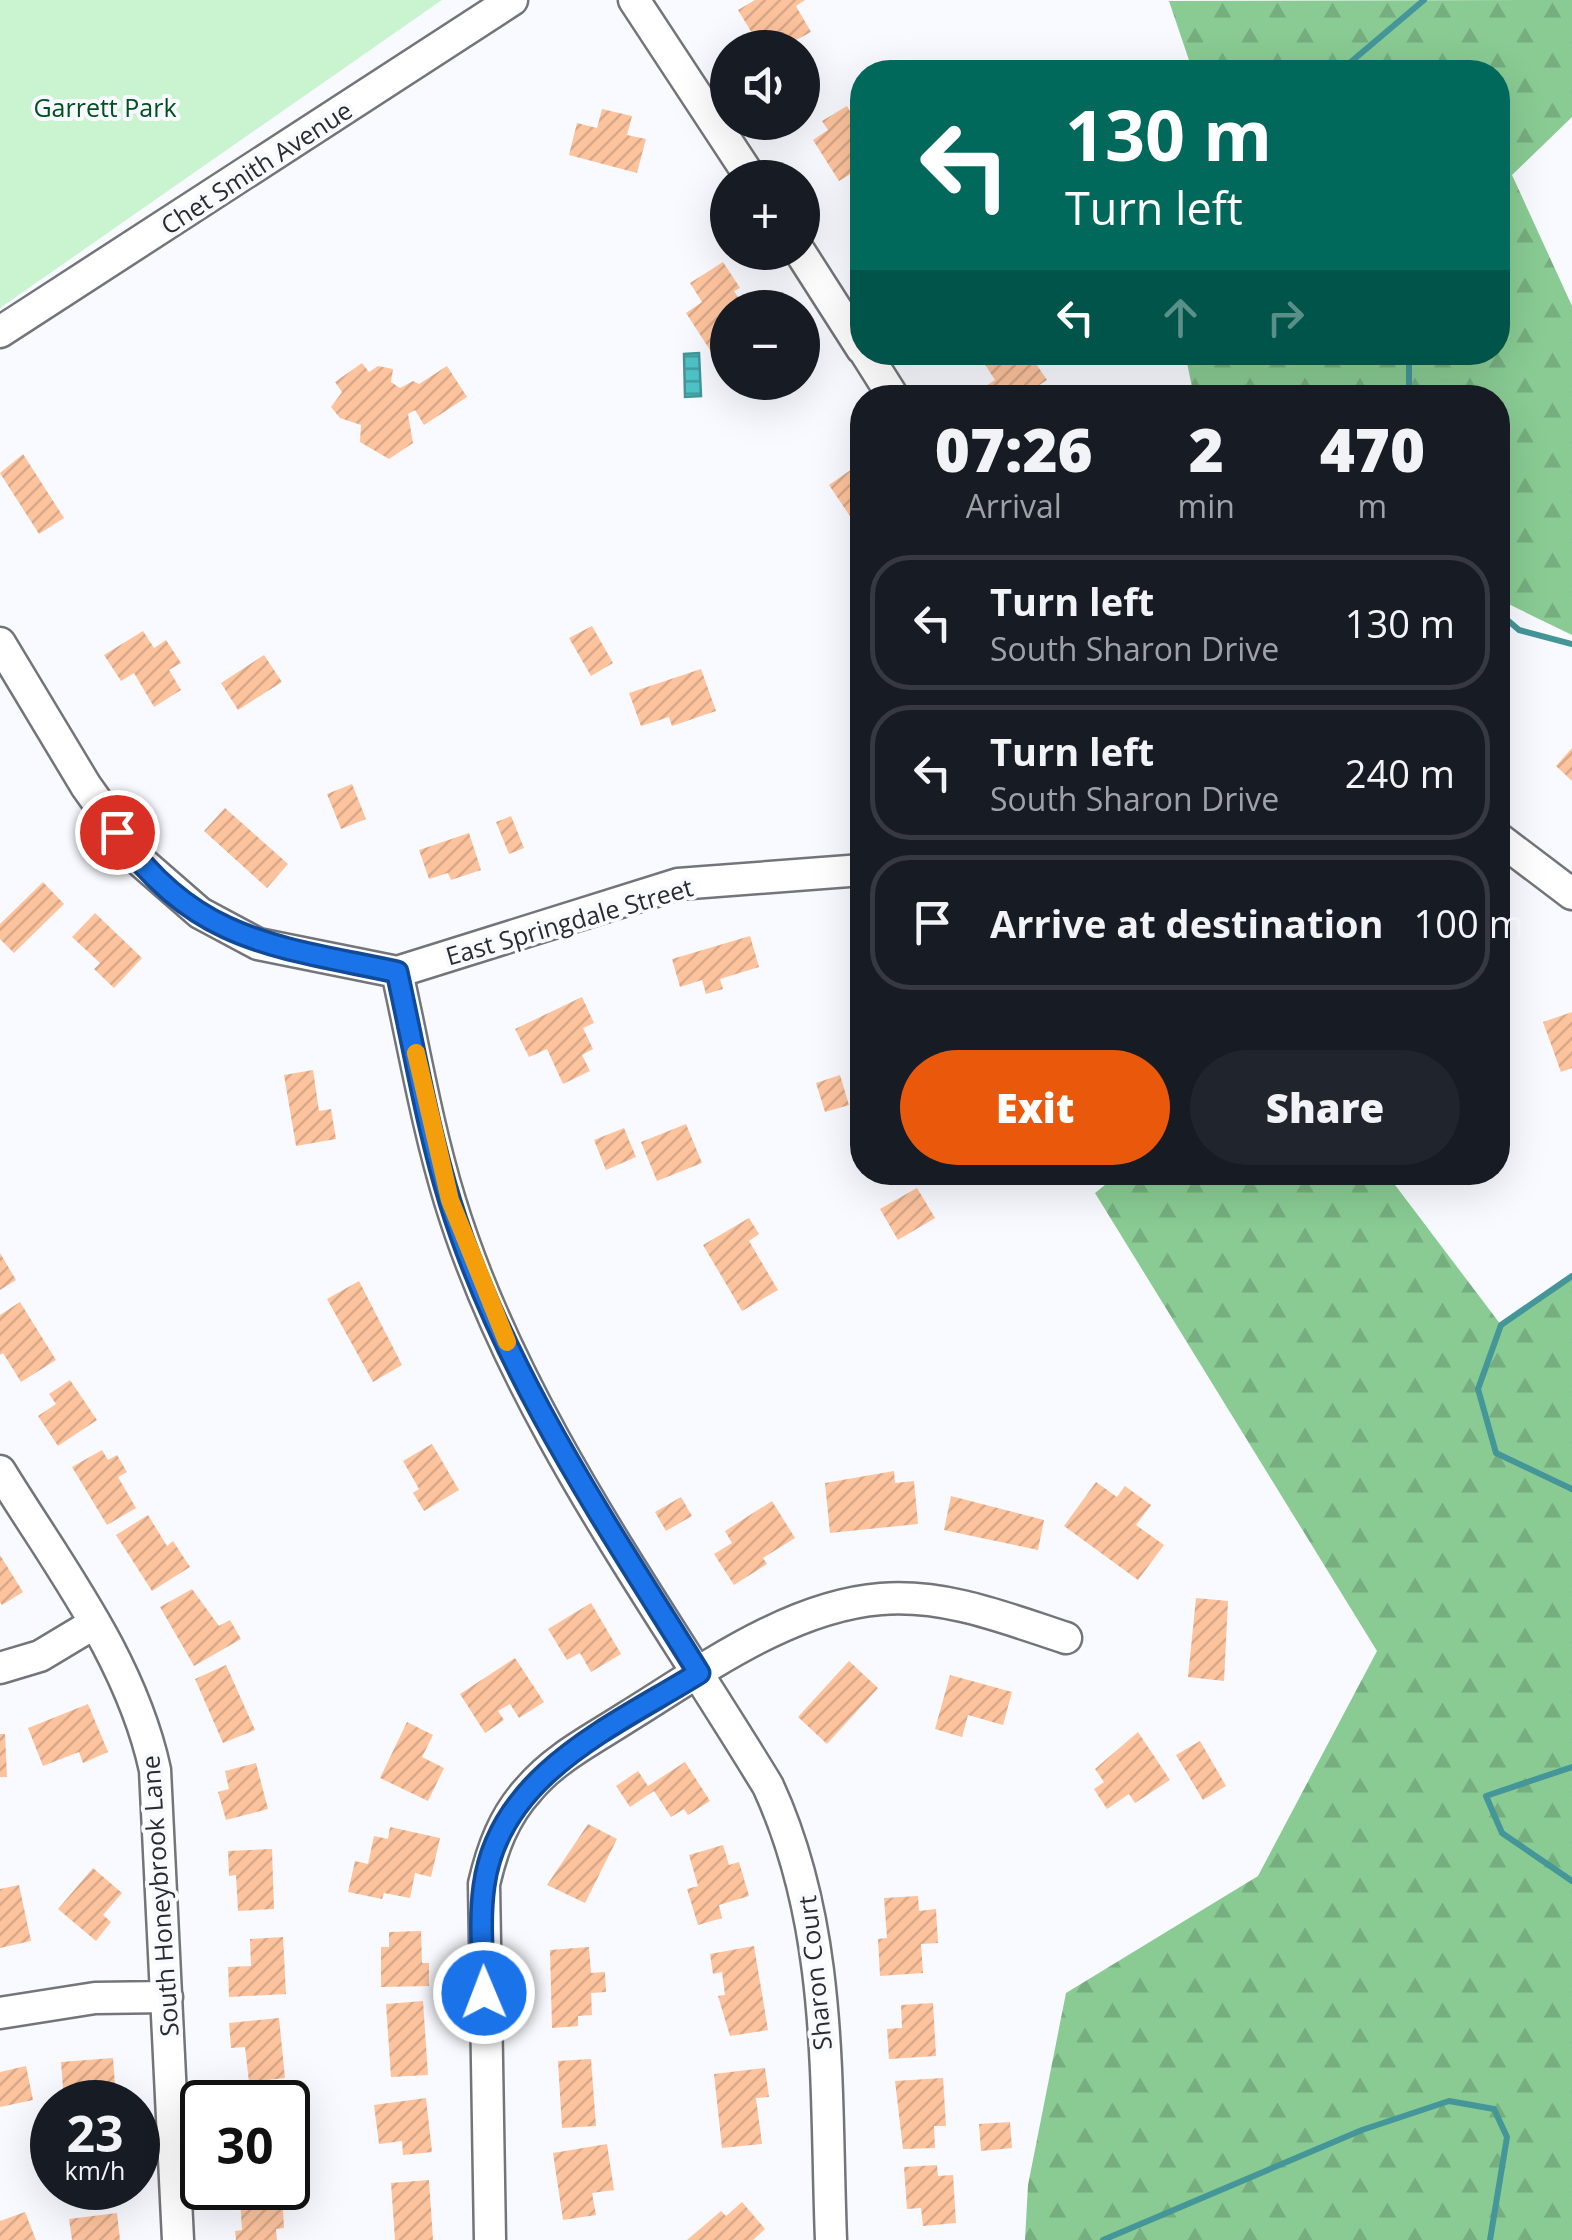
<!DOCTYPE html>
<html lang="en">
<head>
<meta charset="utf-8">
<style>
	:root { --surface:#171b24; --page:#20242c; --text:#f1f3f6; --muted:#9ea1a6; --line:#363941; --accent:#ea580c }
	body { margin:0; font-family:"Open Sans",sans-serif; background:var(--page); color:var(--text); height:100vh; display:flex; flex-direction:column; font-size:38px; white-space:nowrap }
	* { box-sizing:border-box; margin:0 }
	p { font-size:32px; color:var(--muted) }
	.icon { flex:none; width:55px; height:55px; fill:none; stroke:currentColor; stroke-width:2; stroke-linecap:round; stroke-linejoin:round }
	.map { position:relative; flex:1; overflow:hidden }
	.details { position:absolute; left:850px; top:385px; width:660px; height:800px; display:flex; flex-direction:column; background:var(--surface); border-radius:40px; box-shadow:0 10px 40px #0002 }
	.details>* { flex:none }
	.hud { position:absolute; left:850px; top:60px; width:660px; height:305px; border-radius:40px; box-shadow:0 10px 40px #0002; background:#00695c; color:#fff; overflow:hidden }
	.buttons { position:absolute; left:710px; top:30px; display:grid; gap:20px }
	.buttons a { display:grid; place-items:center; width:110px; height:110px; border-radius:50%; background:var(--surface); box-shadow:0 10px 40px #0002; font-size:50px }
	.speed { position:absolute; left:30px; top:2080px; display:flex; gap:20px; font-size:50px; font-weight:700; text-align:center }
	.speed>* { display:grid; place-content:center; width:130px; height:130px; border-radius:50%; background:var(--surface); box-shadow:0 10px 40px #0002; line-height:1 }
	.speed small { font-size:25px; font-weight:400 }
	.speed .limit { border:5px solid #111; border-radius:15px; background:#fff; color:#111 }
	.pin { position:absolute; display:grid; place-items:center; width:85px; height:85px; color:#fff; margin:-42px; border:5px solid #fff; border-radius:50%; box-shadow:0 2px 10px #0007 }
	.me { position:absolute; width:110px; margin:-55px; rotate:359deg; stroke-linejoin:round; filter:drop-shadow(0 0 8px #0008) }
	.turn { display:flex; align-items:center; gap:35px; height:210px; padding:0 50px; font-size:45px }
	.turn .icon { width:130px; height:130px; stroke-width:2.5 }
	.turn b { display:block; font-size:70px; line-height:85px }
	.lanes { display:flex; align-items:center; height:95px; padding:0 50px; background:#0003; justify-content:center; gap:50px; direction:ltr }
	.lanes .off { opacity:.35 }
	.eta { display:flex; justify-content:space-evenly; align-items:center; height:170px; text-align:center }
	.eta b { font-size:60px; font-weight:800; line-height:70px }
	.button { display:flex; gap:20px; margin-top:auto; padding:20px 50px }
	.button a { flex:1; height:115px; border-radius:60px; background:var(--accent); color:#fff; font-size:40px; font-weight:800; line-height:115px; text-align:center }
	.button a+a { background:var(--page); color:var(--text) }
	ul { padding:0; list-style:none }
	li { display:flex; align-items:center; gap:30px; height:135px; margin:0 20px 15px; padding:0 30px; border:5px solid var(--line); border-radius:40px }
	li div { flex:1 }
	li b { display:block; font-size:38px }
	li em { font-style:normal }
	.map>svg:first-child { display:block }
</style>
</head>
<body>
<div class="map">
<svg width="1572" height="2240" viewBox="0 0 1572 2240">
	<defs>
		<pattern id="forest-firs" width="22" height="20" patternUnits="userSpaceOnUse" patternTransform="scale(2.5)"><rect width="22" height="20" fill="#89cb93"/><path d="M5 1l3.5 6h-7zM16 11l3.5 6h-7z" fill="#76ae7f"/></pattern>
		<pattern id="water-rules" width="6" height="5" patternUnits="userSpaceOnUse" patternTransform="scale(2.5)"><rect width="6" height="5" fill="#4ec4c7"/><path d="M0 2.5h6" fill="none" stroke="#419fa2"/></pattern>
		<pattern id="building-hatch" width="6" height="6" patternUnits="userSpaceOnUse" patternTransform="scale(2.5)"><rect width="6" height="6" fill="#fdc39d"/><path d="M-1 1l2-2M0 6l6-6M5 7l2-2" fill="none" stroke="#d9a888"/></pattern>
	</defs>
	<rect width="100%" height="100%" fill="#f8faff"/>
	<path fill="url(#forest-firs)" d="M1572 0V117L1512 175 1572 306V635L1498 599V398L1194 397 1185 353 1498 352V72H1193L1169 1Z
		M1121 1172 1386 1173 1501 1325 1572 1277V2240H1025L1028 2185 1066 1993 1258 1876 1377 1651 1095 1193Z"/>
	<path fill="#caf4cf" d="M0 0H442L0 308Z"/>
	<path fill="url(#water-rules)" stroke="#449699" stroke-width="2.5" d="M699 353 701 396 685 397 684 354Z"/>
	<g fill="none" stroke-linecap="round" stroke-linejoin="round">
		<path stroke="#449699" stroke-width="6" d="M1339 72 1424 0
			M1409 352V398
			M1498 612 1519 630 1572 644
			M1572 1276 1501 1325 1478 1389 1496 1453 1572 1489
			M1572 1767 1486 1796 1502 1833 1572 1881
			M1103 2240 1362 2130 1449 2101 1494 2109 1507 2137 1490 2240"/>
	</g>
	<path fill="url(#building-hatch)" d="M755 0H805L796 6 811 32 796 40 801 48H761L738 10Z
		M847 106 862 132V167L839 181 813 140 828 130 822 121Z
		M602 109 632 116 627 135 646 139 637 173 569 155 577 123 597 128Z
		M723 262 740 288 734 291 745 308H728V339L710 350 686 313 702 302 690 283Z
		M977 352H1028L1047 380 1020 398H980L977 392 995 380Z
		M362 363 369 372 378 366 393 369 391 382 400 388 413 381 419 384 447 366 467 397 424 425 415 410 408 414 413 443 389 459 360 442 361 425 340 418 331 407 342 392 335 382Z
		M23 454 64 518 39 534 0 473Z
		M862 462V534L829 485Z
		M592 626 613 663 591 676 569 638Z
		M143 631 154 648 166 640 181 663 169 670 181 690 154 707 134 673 121 681 104 655Z
		M264 655 282 682 238 710 221 683Z
		M701 669 716 711 672 726 669 717 641 726 629 693Z
		M1572 748V781L1556 766Z
		M352 784 366 819 341 829 327 794Z
		M225 808 288 864 267 888 204 831Z
		M511 816 524 848 509 854 496 822Z
		M469 833 481 870 451 880 448 873 429 879 419 850Z
		M43 882 64 904 14 953 0 939V924Z
		M95 913 142 958 114 988 94 969 100 963 72 937Z
		M750 936 759 967 720 979 723 989 706 994 702 980 680 987 672 959Z
		M582 997 594 1023 583 1028 593 1049 582 1055 590 1071 563 1084 547 1049 529 1057 515 1029Z
		M1572 1012V1068L1561 1072 1543 1022Z
		M313 1070 319 1111 331 1109 336 1139 296 1146 284 1075Z
		M840 1075 849 1105 825 1112 816 1083Z
		M686 1124 702 1163 657 1181 641 1142Z
		M624 1128 636 1157 606 1170 594 1140Z
		M917 1188 935 1218 898 1240 880 1209Z
		M749 1218 759 1234 749 1241 778 1290 742 1311 703 1245Z
		M0 1253 16 1280 0 1290Z
		M359 1281 402 1365 373 1382 327 1299Z
		M20 1302 56 1360 21 1382 3 1353 0 1355V1315Z
		M70 1380 97 1420 58 1446 38 1416 56 1404 49 1394Z
		M432 1444 459 1490 424 1511 413 1493 419 1489 403 1461Z
		M102 1450 108 1460 117 1455 127 1472 118 1477 136 1508 107 1525 72 1467Z
		M894 1471 895 1483 914 1481 918 1524 830 1533 825 1483Z
		M1096 1482 1117 1497 1125 1486 1151 1505 1136 1525 1164 1545 1138 1580 1064 1526Z
		M951 1496 1044 1520 1038 1550 944 1530Z
		M681 1497 692 1516 666 1531 655 1512Z
		M772 1501 795 1538 763 1558 767 1564 734 1585 714 1554 732 1543 725 1531Z
		M148 1515 167 1546 173 1541 190 1567 152 1591 116 1535Z
		M0 1555 23 1592 2 1605 0 1602Z
		M192 1589 219 1626 230 1620 241 1639 194 1666 160 1607Z
		M1196 1598 1228 1601 1224 1681 1188 1677Z
		M591 1603 621 1654 591 1672 580 1653 567 1660 548 1629Z
		M515 1658 544 1702 519 1718 510 1704 498 1711 504 1720 485 1733 460 1694Z
		M849 1661 878 1688 827 1744 798 1717Z
		M226 1665 255 1730 223 1743 195 1679Z
		M950 1675 1012 1692 1003 1725 968 1715 962 1737 935 1729Z
		M88 1704 108 1752 83 1763 79 1752 43 1766 28 1728Z
		M407 1722 433 1735 422 1757 444 1768 428 1801 380 1778Z
		M1138 1732 1170 1780 1135 1803 1129 1794 1107 1809 1094 1789 1104 1782 1095 1769Z
		M0 1734H5L7 1777H0Z
		M1200 1741 1226 1786 1203 1800 1176 1755Z
		M685 1762 710 1801 688 1815 684 1809 671 1817 654 1791 630 1807 616 1786 638 1771 648 1786Z
		M256 1763 268 1809 226 1820 218 1792 229 1789 225 1771Z
		M588 1824 617 1839 585 1903 547 1885Z
		M390 1827 440 1838 431 1877 415 1873 410 1898 384 1893 382 1899 348 1892 355 1861 368 1864 374 1836 388 1839Z
		M723 1845 729 1865 739 1862 749 1896 719 1905 722 1918 698 1925 687 1889 698 1886 689 1855Z
		M272 1849 274 1909 238 1911 236 1875 229 1876 228 1851Z
		M93 1868 122 1893 103 1915 111 1922 96 1941 58 1909Z
		M19 1885 31 1941 0 1948V1889Z
		M918 1896 919 1911 936 1909 938 1943 921 1944 923 1973 880 1976 878 1939 887 1938 884 1898Z
		M421 1931 422 1963H429V1986L381 1987V1947H389V1932Z
		M283 1937 286 1994 229 1997 228 1967 251 1966 250 1939Z
		M754 1946 768 2030 730 2036 718 1996 725 1995 722 1972 713 1974 710 1954Z
		M589 1947 591 1973 605 1972 606 1992 591 1993 592 2015 578 2016V2026L552 2028 550 1950Z
		M423 2001 428 2075 391 2077 386 2004Z
		M933 2003 936 2056 889 2059 887 2029 902 2028 901 2005Z
		M279 2018 285 2078 249 2082 245 2047 231 2048 229 2023Z
		M113 2058 115 2085 98 2086 99 2102H64L61 2062Z
		M591 2059 596 2126 562 2128 558 2061Z
		M26 2066 33 2100 0 2107V2072Z
		M765 2068 769 2097 756 2098 762 2144 722 2148 714 2074Z
		M943 2078 946 2126H934L935 2148 903 2149 895 2081Z
		M271 2096 272 2102H234V2098Z
		M426 2098 432 2152 403 2155 402 2141 379 2144 374 2105Z
		M1010 2122 1012 2148 981 2151 979 2124Z
		M607 2144 614 2190 592 2193 596 2215 563 2220 553 2153Z
		M937 2165 938 2176 953 2175 956 2223 923 2226 921 2208 907 2209 904 2167Z
		M429 2180 433 2240H395L391 2183Z
		M273 2196 274 2210 283 2209 284 2228 276 2229 277 2240H236L235 2231 242 2230 240 2198Z
		M742 2202 765 2229 753 2240H687L721 2211 726 2216Z
		M25 2212 36 2240H0V2221Z
		M117 2213 120 2240H72L69 2219Z"/>
	<g fill="none" stroke-linecap="round" stroke-linejoin="round">
		<g stroke="#73757b" stroke-width="35">
			<path id="minor" d="M634 0 751 178
				M800 252 862 349
				M0 332 512 0
				M865 352 894 398
				M0 643 86 786 138 859 200 913 258 944 397 972 678 884 862 870
				M1498 838 1572 894
				M397 972C414 1048 427 1126 450 1201 515 1413 654 1598 768 1786 834 1929 825 2085 831 2240
				M0 1471C59 1567 131 1659 155 1770L178 2240
				M0 1668 40 1656 95 1623
				M0 2013 95 1998 167 1997
				M490 2240 484 1884C492 1849 504 1816 529 1789 555 1758 593 1739 627 1717 703 1670 790 1606 881 1599 946 1594 1005 1618 1066 1638"/>
		</g>
		<use href="#minor" stroke="#fff" stroke-width="30"/>
	</g>
	<g fill="none" stroke-linecap="round" stroke-linejoin="round">
		<g stroke="#114b97" stroke-width="25">
			<path id="route" d="M117 832C197 943 275 946 397 972 414 1048 427 1127 450 1202 503 1373 606 1523 699 1673 614 1726 499 1774 484 1886 479 1921 483 1958 484 1993"/>
		</g>
		<use href="#route" stroke="#1a73e8" stroke-width="18"/>
		<path stroke="#f59e0b" stroke-width="18" d="M416 1053 450 1200 507 1342"/>
	</g>
	<g text-anchor="middle" dominant-baseline="central" stroke-width="8" stroke-linejoin="round" paint-order="stroke">
		<g font-size="25" fill="#01511e" stroke="#f8faff">
			<text x="105" y="107">Garrett Park</text>
		</g>
		<g font-size="25" fill="#2c2c2f" stroke="#f8faff">
			<text transform="translate(256 167) rotate(-33)">Chet Smith Avenue</text>
			<text transform="translate(569 921) rotate(-16)">East Springdale Street</text>
			<text transform="translate(159 1896) rotate(-94)">South Honeybrook Lane</text>
			<text transform="translate(814 1973) rotate(-96)">Sharon Court</text>
		</g>
	</g>
</svg>
<div class="buttons">
<a><svg class="icon" aria-label="sound" viewBox="0 0 24 24"><path d="M4 9h4l5-4v14l-5-4H4zM17 9q2 3 0 6"/></svg></a>
<a>+</a>
<a>−</a>
</div>
<div class="speed"><div>23<small>km/h</small></div><div class="limit">30</div></div>
<div class="pin" style="left:117px;top:832px;background:#d93025"><svg class="icon" aria-label="arrive" viewBox="0 0 24 24"><path d="M6 21V4h12l-3 4 3 4H6"/></svg></div>
<svg class="me" style="left:484px;top:1993px" viewBox="-20 -20 40 40"><circle r="17" fill="#1a73e8" stroke="#fff" stroke-width="3"/><path d="M0-11L8 9 0 5-8 9z" fill="#fff"/></svg>
<div class="hud">
<div class="turn"><svg class="icon" aria-label="left" viewBox="0 0 24 24"><path d="M17 20v-9H6M10 6l-5 5 5 5"/></svg><div><b>130 m</b>Turn left</div></div>
<div class="lanes"><svg class="icon" aria-label="left" viewBox="0 0 24 24"><path d="M17 20v-9H6M10 6l-5 5 5 5"/></svg><svg class="icon off" aria-label="ahead" viewBox="0 0 24 24"><path d="M12 20V5M6 11l6-6 6 6"/></svg><svg class="icon off" aria-label="right" viewBox="0 0 24 24"><path d="M7 20v-9h11M14 6l5 5-5 5"/></svg></div>
</div>
<section class="details">
<div class="eta">
<div><b>07:26</b><p>Arrival</p></div>
<div><b>2</b><p>min</p></div>
<div><b>470</b><p>m</p></div>
</div>
<ul>
<li><svg class="icon" aria-label="left" viewBox="0 0 24 24"><path d="M17 20v-9H6M10 6l-5 5 5 5"/></svg><div><b>Turn left</b><p>South Sharon Drive</p></div><em>130 m</em></li>
<li><svg class="icon" aria-label="left" viewBox="0 0 24 24"><path d="M17 20v-9H6M10 6l-5 5 5 5"/></svg><div><b>Turn left</b><p>South Sharon Drive</p></div><em>240 m</em></li>
<li><svg class="icon" aria-label="arrive" viewBox="0 0 24 24"><path d="M6 21V4h12l-3 4 3 4H6"/></svg><div><b>Arrive at destination</b></div><em>100 m</em></li>
</ul>
<div class="button"><a>Exit</a><a>Share</a></div>
</section>
</div>
</body>
</html>
